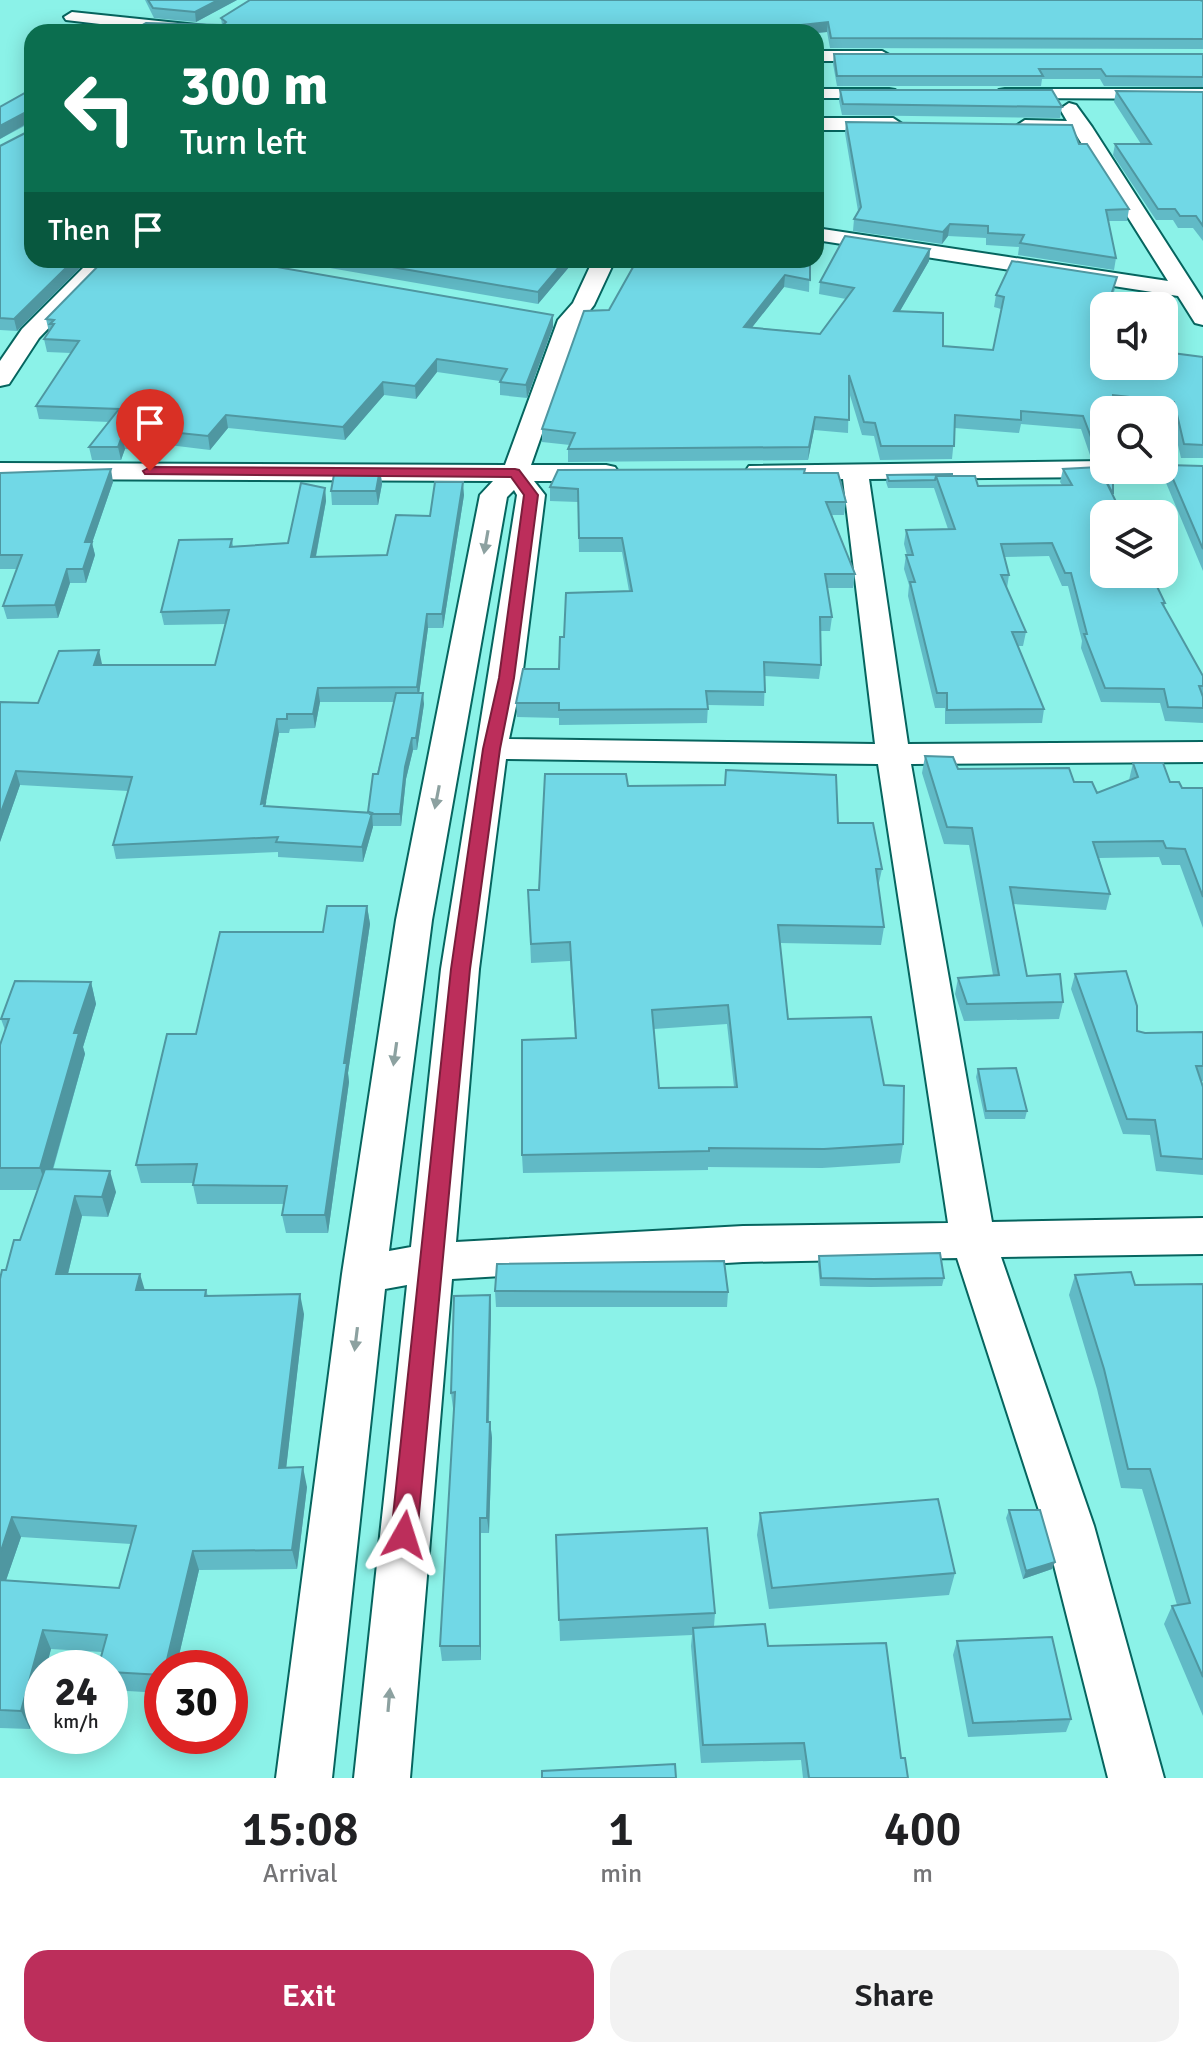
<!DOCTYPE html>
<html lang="en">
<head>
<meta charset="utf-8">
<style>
	:root { --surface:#fff; --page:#f2f2f2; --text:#202124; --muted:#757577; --accent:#bc2e5b }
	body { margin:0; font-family:Signika,sans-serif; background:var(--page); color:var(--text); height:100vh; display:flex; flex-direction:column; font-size:30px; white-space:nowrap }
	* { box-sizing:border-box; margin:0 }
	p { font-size:26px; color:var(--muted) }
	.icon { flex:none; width:44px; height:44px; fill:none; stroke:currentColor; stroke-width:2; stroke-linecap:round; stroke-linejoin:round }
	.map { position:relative; height:1778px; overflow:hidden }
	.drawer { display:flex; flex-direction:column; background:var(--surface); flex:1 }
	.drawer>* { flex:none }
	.banner { position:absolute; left:24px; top:24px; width:800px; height:244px; border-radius:24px; box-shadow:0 4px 20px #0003; background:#0b6e4f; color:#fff; overflow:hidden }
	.tools { position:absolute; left:1090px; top:292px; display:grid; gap:16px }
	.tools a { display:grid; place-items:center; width:88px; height:88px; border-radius:16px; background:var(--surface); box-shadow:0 4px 20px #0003; font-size:40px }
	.speed { position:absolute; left:24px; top:1650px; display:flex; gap:16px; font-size:40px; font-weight:700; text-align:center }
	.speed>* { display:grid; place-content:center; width:104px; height:104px; border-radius:50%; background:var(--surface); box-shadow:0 4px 20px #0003; line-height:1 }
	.speed small { font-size:20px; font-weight:400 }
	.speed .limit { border:12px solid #d22; background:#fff; color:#111 }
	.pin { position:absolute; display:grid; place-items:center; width:68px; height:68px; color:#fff; margin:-82px -34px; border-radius:50% 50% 50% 0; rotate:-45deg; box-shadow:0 0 8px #0007 }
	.pin .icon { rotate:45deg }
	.me { position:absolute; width:88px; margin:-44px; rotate:6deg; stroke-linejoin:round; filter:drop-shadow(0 0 6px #0008) }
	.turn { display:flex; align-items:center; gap:28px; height:168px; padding:0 24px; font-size:36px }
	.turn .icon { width:104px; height:104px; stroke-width:2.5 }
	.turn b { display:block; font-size:56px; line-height:68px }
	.then { display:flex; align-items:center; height:76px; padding:0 24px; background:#0003; gap:16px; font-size:30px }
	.eta { display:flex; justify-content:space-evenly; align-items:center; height:136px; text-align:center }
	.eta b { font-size:48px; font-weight:600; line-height:56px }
	.button { display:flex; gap:16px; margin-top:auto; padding:16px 24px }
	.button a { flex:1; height:92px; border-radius:24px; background:var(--accent); color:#fff; font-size:32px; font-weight:600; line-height:92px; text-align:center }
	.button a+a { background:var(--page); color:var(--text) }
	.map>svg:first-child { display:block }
</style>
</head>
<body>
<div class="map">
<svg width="1203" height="1778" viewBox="0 0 1203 1778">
	<rect width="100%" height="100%" fill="#8bf2e8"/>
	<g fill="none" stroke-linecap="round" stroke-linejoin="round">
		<g stroke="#06655f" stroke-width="4">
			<path id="minor" d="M72 12 216 27 224 32H168L66 20 64 17Z
				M816 51H882L891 56 882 61H816Z
				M889 89 895 90 898 94 895 98H816V90L820 89Z
				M1005 89H1203V99L999 98 996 94 999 90Z
				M1069 103 1076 105 1092 127 1203 300V325L1195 323 1178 296 816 240V228L1168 281 1075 133 1025 132 1016 126 1025 120 1067 121 1060 109Z
				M816 118H893L902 124 893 130H816Z
				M91 260H114L39 338 9 384 0 386V361L22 329Z
				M593 260H615L594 305 581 322 531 465H606L615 467 619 473 615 479 606 481H534L545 495 522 678 509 739 875 744 843 479 758 480 749 478 745 472 749 466 1104 461V470H1117L1113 475 1104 477 869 479 908 744 1203 742V762L911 764 992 1222 1203 1218V1254L1001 1257 1094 1526 1164 1778H1108L1044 1526 957 1258 743 1262 452 1279 410 1778H354L407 1285 385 1289 332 1778H276L342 1274 396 920 480 495 493 481 0 479V463L505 465 558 320 573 303ZM514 490 517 495 441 969 411 1247 389 1251 432 920 507 497ZM506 759 878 764 948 1223 743 1226 456 1242 479 969Z"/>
		</g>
		<use href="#minor" fill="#fff" fill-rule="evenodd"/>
	</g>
	<path fill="#61bac6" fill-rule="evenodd" d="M145 0H237L196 22 154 18Z
		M1203 1V49L830 48 827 32 816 33V32L222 25 221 18Z
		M834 54H1203V87L1104 86 1100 79H1042L1041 86H837L833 64Z
		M32 89V260H88L17 331 0 330V146L31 130 32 122 0 139Z
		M840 90 1062 107 1060 118 842 115 839 101Z
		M1116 91 1203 92V241L1193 228H1178L1173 220H1156L1113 155 1115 144H1141L1114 102Z
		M846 122 1079 144 1129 209 1127 221H1108L1116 258 1114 270 1018 255 1019 247 986 245V238L948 236 942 244 853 231 854 219 858 211 845 133Z
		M930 249 929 261 900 311 943 346 993 350 1001 309 994 307 996 295 1115 289 1111 301 1104 366 1203 357V458H1181L1171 415 1164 414V410H1129L1113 408 1104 410V459L1091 458 1081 429 1021 424 1019 433 955 428 952 459 880 460 874 436 862 435 849 392 848 433 814 430 808 460 568 462V449L570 445 542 442V429L634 265 617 263 616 260H810L809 292 784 287 752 327 820 334 846 299 819 294 820 282Z
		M284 260H575L538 304Z
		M553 315V327L527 398 500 395V381L437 372 416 399 384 395 345 440 228 428 210 450 144 442 137 450 125 449 121 460H92L89 447 109 422 39 419 36 406 71 353 47 352 44 339 49 332 46 319Z
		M1167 465 1203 466V571L1164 478Z
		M380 469 382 484 378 505H332L331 491Z
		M1063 469 1113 495 1165 603 1164 607 1203 676V723L1165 721 1160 703 1101 702 1081 648 1082 641 1068 586H1062L1049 556 1004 557 1009 575 1007 588 1026 632 1023 646H1018L1044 709 1042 723 945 724V708H935L908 596 909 585 904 569 906 555H907L904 544 906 530 948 529 934 488H888L886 482 887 475 952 476 978 486 1062 485 1060 482Z
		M0 473 113 482 92 543 95 555 86 583H70L58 618 7 619 3 606 17 569H0Z
		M804 473 846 502 844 515H832L855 574 853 588H827L832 617 830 631H820L821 665 819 679 765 676 764 706 708 705 707 723 559 725V718L517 717 516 703 559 669 564 637 629 591 622 552H579L578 502 550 501V487Z
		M325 488 326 501 316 557 387 555 430 516 464 495 443 628H428L419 693 424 704 417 750H413L406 779 401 826H373L363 862 278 857V852L116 859 113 845 128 791 20 785 0 842V702L38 703 102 665H215L226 624 164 625 161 612 232 539 233 546 288 543ZM320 702H394L368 812 265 806 279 733H289L290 729 315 728Z
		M925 756 958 769 1074 782 1097 793 1129 780 1133 763 1182 788H1203V928L1180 865H1162L1159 857 1099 858 1110 894 1106 910 1013 904 1027 976 1063 1002 1059 1019 964 1021 955 994 958 978 993 975 969 845 944 844 922 773Z
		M628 786 838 823 882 869 878 887 884 927 881 945 780 943 788 1019 884 1085 903 1144 900 1163 822 1168 708 1167V1170L523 1173 522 1155 575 1038 570 961 531 963 528 890H539ZM727 1024 734 1087 659 1088 654 1029Z
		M367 906 370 924 348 1073 349 1082 328 1233H286L282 1215 284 1204H197L193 1185V1183H141L136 1165 196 1034 323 932Z
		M1075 974 1137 1031 1145 1033 1203 1032V1081H1201L1203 1087V1175L1156 1171 1150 1135 1123 1134 1071 989Z
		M91 982 96 1004 83 1047 85 1054 53 1170 116 1192 108 1217 82 1216 68 1274 145 1290H206L208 1296 304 1314 286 1468 307 1487 297 1569 199 1570 176 1668H162V1693L110 1690V1668L102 1652 51 1649 30 1729 0 1728V1279L6 1270 20 1240 38 1190H0V1045L5 1030 1 1019ZM21 1537 131 1544 119 1588 6 1580Z
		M978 1069 1027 1111 1025 1119H985L976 1077Z
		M819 1256 944 1278 942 1286 871 1287 820 1286 818 1264Z
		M1075 1275 1135 1285 1203 1284V1716L1164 1624 1172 1606 1177 1605 1142 1489 1121 1488 1097 1389 1069 1295Z
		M495 1291 728 1292 727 1307H496Z
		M490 1295 491 1310 489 1422H490L492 1438 489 1533H481V1660L442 1661 440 1646 454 1408H453L451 1393Z
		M1009 1510 1052 1569 1023 1579 1006 1518Z
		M760 1513 955 1573 949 1595 769 1609 757 1535Z
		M556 1535 715 1613 714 1626 768 1646 901 1758 908 1778H803L801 1760 701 1763 691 1646 692 1635 560 1641Z
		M957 1641 1071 1719 1066 1732 968 1737 953 1655Z"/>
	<path fill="#4f97a1" d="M218 0H237L196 22 195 12Z
		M828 22 827 32 816 33V32H802V25Z
		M28 111 31 121 0 139V126Z
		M950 224 948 236 942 244 943 232Z
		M930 249 929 261 893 323 894 311Z
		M74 260H88L17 331 14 319Z
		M565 260H575L538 304V292Z
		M785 275 784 287 743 339 744 327Z
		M553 315V327L527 398 526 385Z
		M437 359V372L416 399 415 386Z
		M383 382 384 395 345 440 343 427Z
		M226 415 228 428 210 450 208 436Z
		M815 417 814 430 808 460 809 447Z
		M142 429 144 442 137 450 134 437Z
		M122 436 125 449 121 460 118 447Z
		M111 469 113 482 92 543 95 555 86 583 83 569 85 542Z
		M380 469 382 484 378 505 376 491Z
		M463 482 464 495 443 628 442 614Z
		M325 488 326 501 313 571 311 557Z
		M67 569 70 583 58 618 55 605Z
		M427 614 428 628 418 702 417 687Z
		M99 650 102 664 97 679 94 665Z
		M318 688 320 702 315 728 313 714Z
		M423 693 424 704 417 750 416 738Z
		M277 719 279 733 265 807 261 804Z
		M412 738 413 750 406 779 401 826 400 814 405 767Z
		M16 771 20 785 0 842V815Z
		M372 813 373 827 363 862 362 847Z
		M367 906 370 924 348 1073 349 1082 328 1233 325 1215 344 1063Z
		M91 982 96 1004 83 1047 85 1054 47 1189 40 1168 74 1033Z
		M110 1171 116 1192 108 1217 102 1197Z
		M75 1196 82 1216 63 1294 56 1274Z
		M140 1274 146 1294 136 1290Z
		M300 1294 304 1314 284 1487 279 1468Z
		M490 1295 491 1310 488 1438 487 1422Z
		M490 1422 492 1438 489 1533 487 1518Z
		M303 1467 307 1487 297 1569 292 1550Z
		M12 1517 21 1537 0 1598V1554Z
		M480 1518 481 1533V1660L480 1646Z
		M193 1551 199 1570 176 1668H165Z
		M1055 1562 1052 1569 1023 1579 1026 1571Z
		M43 1630 51 1649 46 1668H42V1683L30 1729 21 1711Z"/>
	<path fill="#71d8e6" stroke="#4f97a1" stroke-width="2" fill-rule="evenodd" d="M148 0H218L195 12 153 8Z
		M250 0H1200L1203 1V39L831 38 828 22 802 25V32H130L146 23 223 25 226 22 221 18Z
		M834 54H1203V77L1106 76 1101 69H1039L1043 76H837Z
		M32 89V111H28L0 126V107Z
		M840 90H1052L1062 107 843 104Z
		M1116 91 1203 92V226L1196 216H1180L1175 209H1158L1115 144H1151Z
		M32 114V260H74L14 319 0 318V146L31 130Z
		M846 122 1072 125 1079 144H1087L1129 209 1106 210 1116 258 1020 243 1024 235 988 233V226L950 224 943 232 854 219 861 207Z
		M845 236 930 249 894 311 943 313V346L993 350 1004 297 996 295 1012 261 1117 277 1110 298 1112 306H1104V366H1164V352L1203 357V445L1184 444 1174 402 1113 395V410H1104V446L1094 445 1083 416 1021 411V420L955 415 954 446H881L875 423 864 422 849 375V420L815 417 809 447 568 449 575 433 542 429 584 311 609 310 637 260H810V280L785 275 744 327 820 334 854 288 820 282Z
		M104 260H237L553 315 526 385 500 382 507 369 437 359 415 386 383 382 343 427 226 415 208 436 142 429 134 437 122 436 118 447H89L119 409 36 406 79 341 44 339 54 324H50L54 320 46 319Z
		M351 260H565L538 292Z
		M1167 465 1203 466V549Z
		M1099 467 1122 514H1104V574H1151L1165 603H1162L1203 676V686H1199L1203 697V708L1168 707 1164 689 1105 688 1084 634H1087L1071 573H1065L1052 543 1001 544 1009 575H1001L1026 632H1012L1044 709 947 710V693H937L910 582H915L906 555H913L906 530 955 529 936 476H975L978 486 1072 485 1063 469Z
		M111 469 85 542H92L83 569H67L55 605 3 606 22 555H0V473Z
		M335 469H380L376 491H331Z
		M805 469 804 473H838L846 502H826L855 574H825L832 617H820L821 665 764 662 765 692 706 691 708 709 559 710V703H516L523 669H559L560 637H564L566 593 632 591 622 538H579L578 489 550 487 558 470Z
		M1113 471V494L1102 473Z
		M952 474V476H936L935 480 889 481 887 475Z
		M435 482H463L442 614H427L417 687 318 688 313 714H287V719H277L261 804 265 803 264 806 372 813 362 847 276 842 278 837 113 845 132 777 16 771 0 815V702L38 703 59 651 99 650 94 665H215L229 610 161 612 179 540 232 539 230 547 288 543 301 483 325 488 311 557 387 555 396 515 430 516Z
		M396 693H423L416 738H412L405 767 400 814H371L372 813 368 812 373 774H378Z
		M925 756 953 757 958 769 1069 768 1074 782H1092L1097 793 1138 777 1133 763H1163L1170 782H1179L1182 788H1203V897L1185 849 1166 848 1163 841 1093 842 1110 894 1010 887 1027 976 1060 974 1063 1002 967 1004 958 978 999 975 972 828 947 827Z
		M726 770 836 775 838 823H873L882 869H876L884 927 778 925 788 1019 871 1017 884 1085 904 1086 903 1144 824 1149 709 1148V1151L522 1155V1040L576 1038 570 942 531 944 528 890H539L545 774H626L628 786 725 785ZM728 1005 737 1087 659 1088 652 1010Z
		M327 906H367L344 1063H347L325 1215H282L287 1186 193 1185 197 1164 136 1165 167 1034H196L220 932H323Z
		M1126 971 1137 1006V1031L1145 1033 1203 1032V1066H1196L1203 1087V1159L1161 1156 1155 1120 1127 1119 1075 974Z
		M15 981 91 982 74 1033H79L40 1168H0V1045L9 1019H1Z
		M1016 1068 1027 1111H986L978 1069Z
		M45 1169 110 1171 102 1197 75 1196 56 1274H140L136 1290H206L205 1296 300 1294 279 1468 303 1467 292 1550 193 1551 165 1668H162V1675L110 1672V1668H98L107 1635 43 1630 21 1711 0 1710V1580L119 1588 136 1526 12 1517 0 1554V1279L2 1270H6L14 1240H20Z
		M940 1253 944 1278 873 1279 821 1278 819 1256Z
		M724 1261 728 1292 495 1291 497 1264Z
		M1131 1272 1135 1285 1203 1284V1677L1172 1606 1190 1603 1150 1469H1128L1104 1369 1075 1275Z
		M490 1295 487 1422H490L487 1518H480V1646H440L455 1392 451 1393 454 1296Z
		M938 1499 955 1573 772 1588 760 1513Z
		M1009 1510H1040L1055 1562 1026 1571Z
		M707 1528 715 1613 559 1620 556 1535Z
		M765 1624 768 1646 886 1643 901 1758H905L908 1778H809L804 1743 703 1745 693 1628Z
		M1052 1637 1071 1719 973 1723 957 1641Z
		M675 1764 676 1778H542V1771Z"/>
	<defs><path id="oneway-solid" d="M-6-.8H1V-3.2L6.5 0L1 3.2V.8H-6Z" transform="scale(2)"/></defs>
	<g fill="#8ca1a0">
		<use href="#oneway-solid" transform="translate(486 542) rotate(100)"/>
		<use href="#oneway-solid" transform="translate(437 797) rotate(101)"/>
		<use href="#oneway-solid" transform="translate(395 1054) rotate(98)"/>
		<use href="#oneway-solid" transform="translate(356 1339) rotate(97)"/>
		<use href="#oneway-solid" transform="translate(389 1700) rotate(-85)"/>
	</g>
	<path fill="#bc2e5b" stroke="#7a1e3b" stroke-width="2" d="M150 467 515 469 519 470 538 495 514 678 500 749 470 969 417 1535 413 1544 404 1547 395 1544 391 1535 451 969 483 749 499 678 524 495 511 477 145 474 143 471Z"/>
</svg>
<div class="tools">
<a><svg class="icon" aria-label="sound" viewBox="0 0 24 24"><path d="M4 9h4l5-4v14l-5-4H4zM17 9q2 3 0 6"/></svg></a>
<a><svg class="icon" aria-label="search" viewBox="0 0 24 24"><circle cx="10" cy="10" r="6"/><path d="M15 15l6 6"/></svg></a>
<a><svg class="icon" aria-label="layers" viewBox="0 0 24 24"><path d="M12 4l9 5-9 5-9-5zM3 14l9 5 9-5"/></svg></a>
</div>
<div class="speed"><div>24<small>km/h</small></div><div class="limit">30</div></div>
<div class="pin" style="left:150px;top:471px;background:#d93025"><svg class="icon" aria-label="arrive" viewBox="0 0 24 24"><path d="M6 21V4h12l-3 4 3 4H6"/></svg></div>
<svg class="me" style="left:404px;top:1535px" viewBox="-20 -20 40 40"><path d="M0-17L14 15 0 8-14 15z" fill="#bc2e5b" stroke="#fff" stroke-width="4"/></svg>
<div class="banner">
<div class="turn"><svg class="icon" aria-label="left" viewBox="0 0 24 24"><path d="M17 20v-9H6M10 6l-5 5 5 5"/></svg><div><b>300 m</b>Turn left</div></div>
<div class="then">Then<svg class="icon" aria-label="arrive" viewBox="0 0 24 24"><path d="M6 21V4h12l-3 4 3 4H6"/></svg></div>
</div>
</div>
<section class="drawer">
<div class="eta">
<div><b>15:08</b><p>Arrival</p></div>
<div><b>1</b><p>min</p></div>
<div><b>400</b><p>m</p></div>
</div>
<div class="button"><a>Exit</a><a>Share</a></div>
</section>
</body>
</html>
